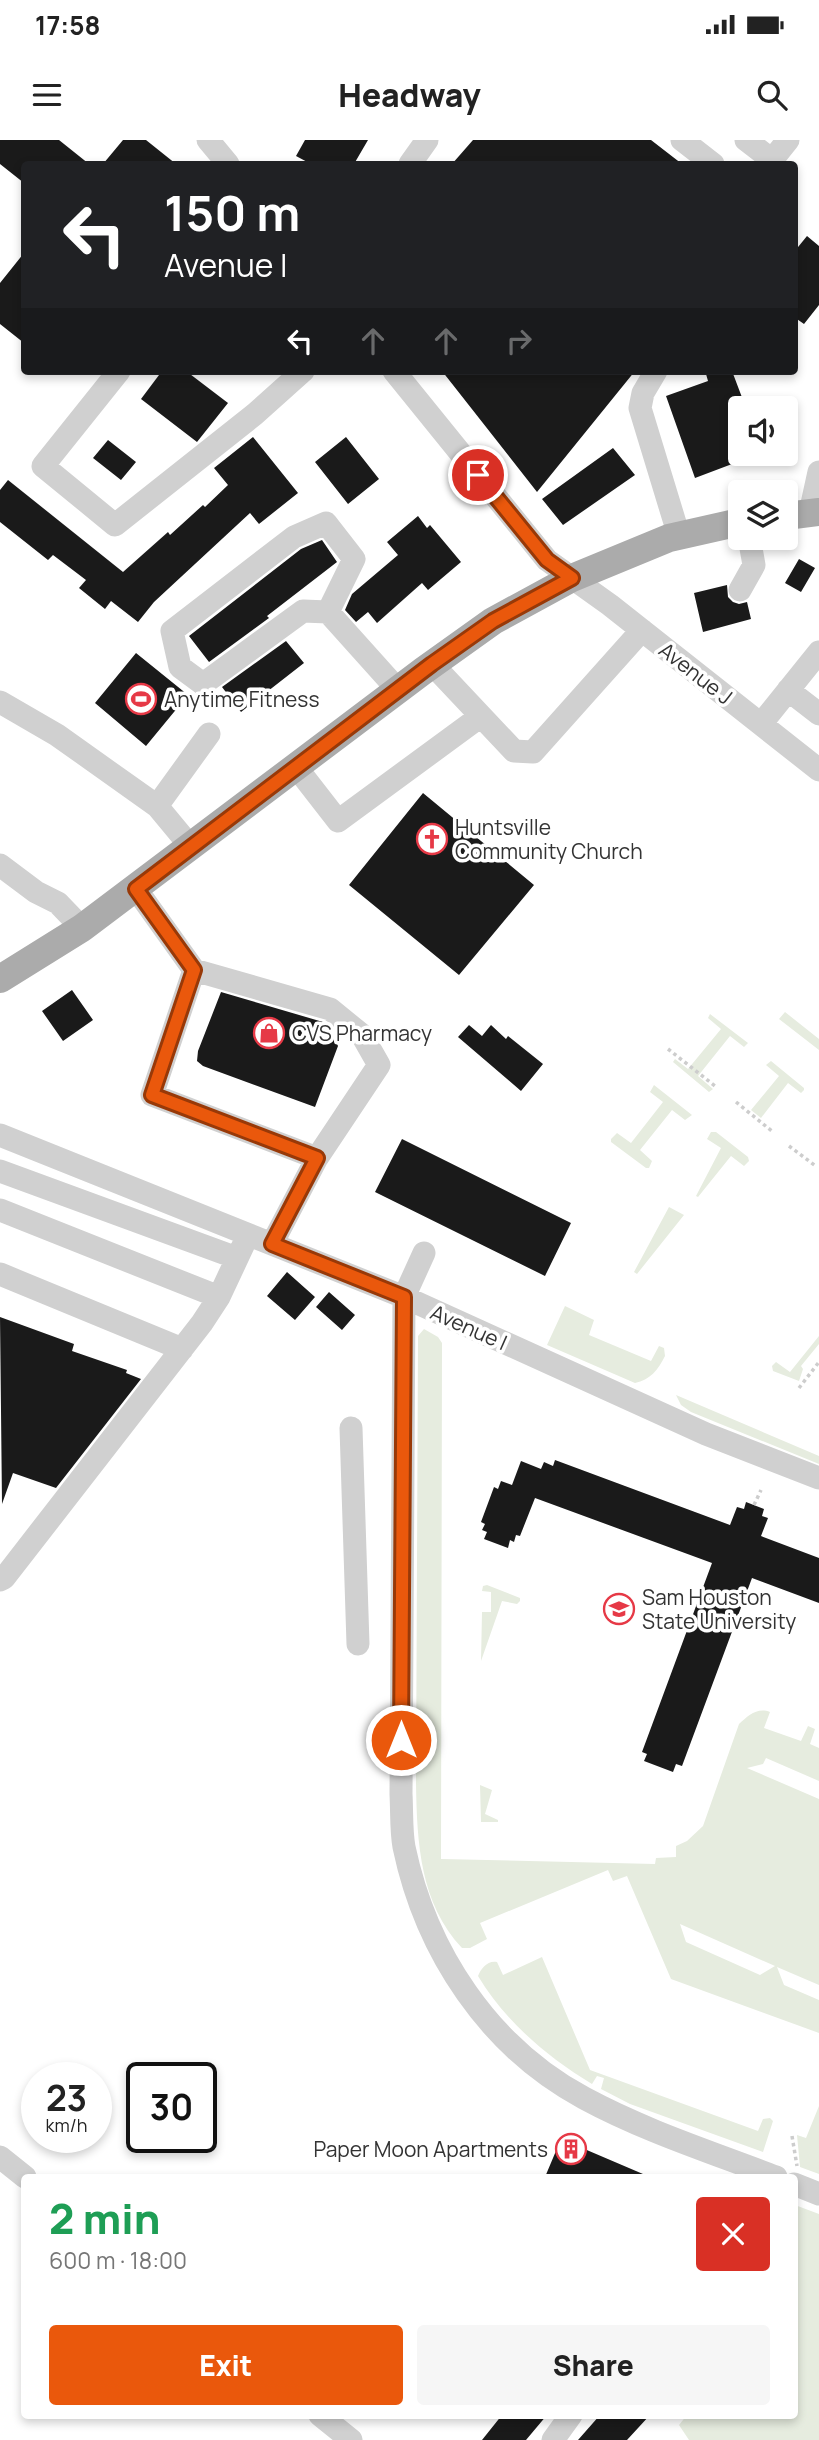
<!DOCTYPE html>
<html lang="en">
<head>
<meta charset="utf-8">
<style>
	:root { --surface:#fff; --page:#f6f6f6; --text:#222; --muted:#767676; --accent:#ea580c }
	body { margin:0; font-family:Manrope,sans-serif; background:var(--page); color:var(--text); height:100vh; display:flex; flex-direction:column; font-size:26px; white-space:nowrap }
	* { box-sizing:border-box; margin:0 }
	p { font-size:23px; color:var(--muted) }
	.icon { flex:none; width:38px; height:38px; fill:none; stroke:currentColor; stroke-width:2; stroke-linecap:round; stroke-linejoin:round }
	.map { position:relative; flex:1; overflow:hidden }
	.sheet { position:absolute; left:21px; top:2034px; width:777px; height:245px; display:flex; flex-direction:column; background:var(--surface); border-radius:7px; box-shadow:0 4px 10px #0003 }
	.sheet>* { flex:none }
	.guide { position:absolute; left:21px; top:21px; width:777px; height:214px; border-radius:7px; box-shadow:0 4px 10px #0003; background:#202124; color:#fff; overflow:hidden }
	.controls { position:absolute; left:728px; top:256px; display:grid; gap:14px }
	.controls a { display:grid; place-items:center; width:70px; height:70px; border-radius:7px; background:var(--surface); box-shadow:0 4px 10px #0003; font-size:35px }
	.speed { position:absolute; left:21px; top:1922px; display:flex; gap:14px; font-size:35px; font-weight:700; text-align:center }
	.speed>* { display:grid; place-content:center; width:91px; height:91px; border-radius:50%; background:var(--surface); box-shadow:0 4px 10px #0003; line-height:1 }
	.speed small { font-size:18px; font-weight:400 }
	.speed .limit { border:4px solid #111; border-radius:10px; background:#fff; color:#111 }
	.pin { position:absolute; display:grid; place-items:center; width:60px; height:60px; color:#fff; margin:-30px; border:4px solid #fff; border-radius:50%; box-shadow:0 2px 7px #0007 }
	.me { position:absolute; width:77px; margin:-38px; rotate:0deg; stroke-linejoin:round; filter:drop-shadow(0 0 5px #0008) }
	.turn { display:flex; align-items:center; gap:24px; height:147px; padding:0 28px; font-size:32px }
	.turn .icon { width:91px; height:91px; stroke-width:2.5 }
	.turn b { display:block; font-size:49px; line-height:60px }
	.lanes { display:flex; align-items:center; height:66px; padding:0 28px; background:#0003; justify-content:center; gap:35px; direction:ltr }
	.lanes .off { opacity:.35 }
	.round { display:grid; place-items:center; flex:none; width:74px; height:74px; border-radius:7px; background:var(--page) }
	.headline { display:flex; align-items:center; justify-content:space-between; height:119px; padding:0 28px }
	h1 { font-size:42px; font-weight:800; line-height:52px; color:#1e9e55 }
	.button { display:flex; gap:14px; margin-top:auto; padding:14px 28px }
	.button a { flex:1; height:80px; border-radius:7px; background:var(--accent); color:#fff; font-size:28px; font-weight:800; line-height:80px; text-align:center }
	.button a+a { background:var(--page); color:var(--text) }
	.status { display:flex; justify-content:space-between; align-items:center; height:49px; padding:0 35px; background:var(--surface); direction:ltr }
	.status svg { height:19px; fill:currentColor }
	header { display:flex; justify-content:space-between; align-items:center; height:91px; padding:0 28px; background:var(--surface); font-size:32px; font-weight:800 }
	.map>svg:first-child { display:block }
</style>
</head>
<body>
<div class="status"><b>17:58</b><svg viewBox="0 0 49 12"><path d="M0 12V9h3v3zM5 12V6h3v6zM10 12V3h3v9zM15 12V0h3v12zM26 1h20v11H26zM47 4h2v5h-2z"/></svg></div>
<header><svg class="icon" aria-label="menu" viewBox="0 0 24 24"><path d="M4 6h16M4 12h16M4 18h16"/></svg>Headway<svg class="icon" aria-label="search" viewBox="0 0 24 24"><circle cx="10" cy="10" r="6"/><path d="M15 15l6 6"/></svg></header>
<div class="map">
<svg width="819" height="2300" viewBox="0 0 819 2300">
	<rect width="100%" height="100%" fill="#fff"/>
	<path fill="#e6ecdf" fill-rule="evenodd" d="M785 872 819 899V910L779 879Z
		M710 874 748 903 744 907 730 896 698 936 713 949 709 952 673 922 675 919 688 929 721 889 708 878Z
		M771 921 804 948V950L801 953 788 943 761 978 751 970 779 936 766 925Z
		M654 945 692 975 685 980 672 970 640 1010 652 1021 649 1028H646L611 1002V999L617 993 631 1003 663 962 650 952Z
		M711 992H716L748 1017 749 1021 744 1026 731 1016 698 1057 696 1056 721 1008 707 999Z
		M669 1067 684 1075 637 1134 634 1132Z
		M565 1166 594 1180 589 1195 651 1221 659 1206 664 1208 665 1216C658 1230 650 1240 635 1243L547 1205Z
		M424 1189 438 1197 442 1203 441 1719 655 1724 656 1718 676 1717V1706L687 1701 703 1686 739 1584C748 1576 757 1567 770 1572L764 1588 801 1601 808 1586 815 1589 810 1604 819 1608V1641L766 1618 763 1624 747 1628 819 1659V1845L777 1827 784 1845 819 1860V1893L671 1839 627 1736 613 1741 608 1730 480 1783 487 1799 470 1808H462C420 1763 417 1703 416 1644L418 1196ZM680 1784 775 1826 760 1835 686 1802Z
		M819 1196V1204L801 1226 803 1229 799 1241 773 1231 772 1226 776 1222 790 1232Z
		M676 1255 819 1316V1324L691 1272 681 1265Z
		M487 1445 520 1458V1461L517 1464 502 1461 481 1521 482 1472H491V1452L482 1451 483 1446Z
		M480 1645 492 1650 485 1674 498 1680V1682H481Z
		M542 1817 590 1930 758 1991 763 1979 770 1978 773 1981 763 2012 630 1964 601 1949 604 1938 597 1936 592 1944C547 1917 505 1881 478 1836 481 1828 488 1820 497 1822L503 1835Z
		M819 1966V2034L800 2027 797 1995 806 1998Z
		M795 2065 819 2074V2300H689L679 2285 687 2275H794Z"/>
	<path fill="#1a1a1a" d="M0 0H59L89 24H24V43L0 24Z
		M123 0H146L176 24H103Z
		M305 0H368L354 24H311L296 16Z
		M473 0H651L682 24H452Z
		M807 96 819 106V165L804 184 794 177V112Z
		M24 113V203L0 184V143Z
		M162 231H186L228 263 197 302 141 259Z
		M442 231H635L537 352Z
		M714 231H732L746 268H740V321L695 338 666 256 708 241 706 234Z
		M253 297 298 353 259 384 250 373 154 462 138 482 111 461 105 469 79 448 86 440 53 415 48 420 0 382V350L8 340 123 432 168 392 170 395 203 365 205 367 228 345 214 328Z
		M346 297 379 339 348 364 315 322Z
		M108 300 136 322 121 340 93 318Z
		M613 308 635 335 563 385 542 359Z
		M418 376 427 388 430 385 461 422 428 450 422 443 377 483 368 472 356 482 345 470 352 454 398 415 387 402Z
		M322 400 337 422 267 476 269 478 209 522 189 496 301 409Z
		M799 419 815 428 801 452 785 443Z
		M727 445 728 457 733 462 739 464 747 462 751 479 703 492 694 453Z
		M286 501 304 523 241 572 222 547Z
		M136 513 188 555 146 606 95 563Z
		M423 653 534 745 459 835 349 745Z
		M72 850 93 880 63 901 42 871Z
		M221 852 323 882 329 886 338 906 315 967 203 926 197 921 198 911Z
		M469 885 482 896 491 885 506 899 508 896 543 924 521 951 458 897Z
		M402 999 571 1083 545 1136 375 1052Z
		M287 1132 315 1157 295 1180 267 1156Z
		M329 1152 355 1175 342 1190 316 1167Z
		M0 1177 74 1204 72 1211 127 1230 126 1233 141 1239 56 1348 13 1333 2 1364Z
		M555 1320 730 1385 737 1367 744 1369 746 1362 764 1369 762 1376 768 1378 761 1396 819 1418V1463L752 1438 682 1626 676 1624 673 1632 644 1621 647 1614 642 1612 712 1423 535 1358 520 1396 516 1395 514 1402 510 1400 508 1408 484 1399 487 1392 482 1390 485 1384 481 1382 494 1347 498 1349 501 1341 512 1345 521 1321 541 1329 544 1322 553 1326Z
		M561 1999 650 2037H545Z
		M502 2275H547L526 2300H482Z
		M600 2275H650L627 2300H578Z"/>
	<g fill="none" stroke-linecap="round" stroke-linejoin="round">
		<path stroke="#cdcdcd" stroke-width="3.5" stroke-dasharray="3.5 3.5" stroke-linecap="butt" d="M668 909 715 946
			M736 962 773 992
			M789 1006 817 1027
			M799 1248 819 1222
			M754 1365 761 1350
			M792 1996 797 2026"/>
		<path stroke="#d0d0d0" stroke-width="23" d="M208 0 228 24
			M682 0 713 24
			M746 0 772 20 788 0
			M410 24 427 0
			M119 231 43 326 115 385 255 274 303 231
			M394 231 547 420 610 465 819 630
			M656 231 643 253 640 268 679 396
			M810 373 819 332
			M740 450 754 425 749 397
			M328 472 354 419 326 383 294 397 172 491 180 527 203 544 303 471 328 472 398 550
			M432 524 514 611 533 612 642 490
			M788 550 819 574
			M0 562 57 595 157 666 191 707
			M761 584 819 512
			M296 627 338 681 481 576
			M157 666 209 594
			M0 725 36 752 58 763 82 788
			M136 749 194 830 152 955 317 1018 379 925 362 895 330 869 194 830
			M0 995 404 1157 706 1294 819 1338
			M0 1031 237 1118
			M0 1070 219 1157
			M272 1104 317 1018
			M424 1113 404 1157 401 1654C402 1672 401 1691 404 1707 426 1812 489 1907 584 1958 645 1991 711 2012 776 2037
			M0 1134 182 1209
			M351 1288 358 1504
			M0 1440 4 1438 202 1183 219 1157 248 1095
			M0 2017 25 2037
			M794 2044 819 2054
			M320 2275 351 2300
			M553 2300 571 2275"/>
		<path stroke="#ababab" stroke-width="28" d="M786 376 819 372
			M0 839 82 788 423 531 493 481 572 438 669 398 740 382"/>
	</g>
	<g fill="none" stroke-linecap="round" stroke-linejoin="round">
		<g stroke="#983908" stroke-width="18">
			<path id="route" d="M401 1600 404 1157 272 1104 317 1018 152 955 194 830 136 749 432 524 493 481 572 438 547 420 478 335"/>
		</g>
		<use href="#route" stroke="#ea580c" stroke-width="12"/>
	</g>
	<defs>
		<g id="stadium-ring" transform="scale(1.575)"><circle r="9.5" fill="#fff" stroke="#e63946" stroke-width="1.5"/><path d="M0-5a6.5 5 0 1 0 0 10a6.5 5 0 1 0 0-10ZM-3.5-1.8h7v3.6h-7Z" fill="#e63946"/></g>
		<g id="church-ring" transform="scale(1.575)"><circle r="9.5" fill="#fff" stroke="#e63946" stroke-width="1.5"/><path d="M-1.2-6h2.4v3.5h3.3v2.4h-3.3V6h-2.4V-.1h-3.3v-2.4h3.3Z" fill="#e63946"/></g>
		<g id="shop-ring" transform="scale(1.575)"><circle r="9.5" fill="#fff" stroke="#e63946" stroke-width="1.5"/><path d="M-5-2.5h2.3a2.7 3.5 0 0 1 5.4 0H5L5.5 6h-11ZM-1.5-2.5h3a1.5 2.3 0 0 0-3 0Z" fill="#e63946"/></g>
		<g id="university-ring" transform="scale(1.575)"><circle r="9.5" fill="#fff" stroke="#e63946" stroke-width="1.5"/><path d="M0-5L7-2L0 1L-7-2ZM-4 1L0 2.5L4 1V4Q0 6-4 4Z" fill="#e63946"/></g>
		<g id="building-ring" transform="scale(1.575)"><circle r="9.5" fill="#fff" stroke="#e63946" stroke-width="1.5"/><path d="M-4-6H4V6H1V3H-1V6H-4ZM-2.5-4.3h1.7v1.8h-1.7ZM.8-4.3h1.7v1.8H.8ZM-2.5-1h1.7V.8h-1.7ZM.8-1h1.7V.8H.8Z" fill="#e63946"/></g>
	</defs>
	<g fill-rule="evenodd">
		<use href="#stadium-ring" x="141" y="559"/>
		<use href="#church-ring" x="432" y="699"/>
		<use href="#shop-ring" x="269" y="893"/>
		<use href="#university-ring" x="619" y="1469"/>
		<use href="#building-ring" x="571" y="2009"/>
	</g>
	<g text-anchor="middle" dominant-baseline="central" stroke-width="7" stroke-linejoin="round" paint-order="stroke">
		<g font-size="21" fill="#333" stroke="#fff">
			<text transform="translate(696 533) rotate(38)">Avenue J</text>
			<text transform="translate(469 1187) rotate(24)">Avenue I</text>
		</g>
		<g font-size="21" fill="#333" stroke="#fff" text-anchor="start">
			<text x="164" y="559">Anytime Fitness</text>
			<text x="455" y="687">Huntsville<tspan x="455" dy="24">Community Church</tspan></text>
			<text x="292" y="893">CVS Pharmacy</text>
			<text x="642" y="1457">Sam Houston<tspan x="642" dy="24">State University</tspan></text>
			<text x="548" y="2009" text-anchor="end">Paper Moon Apartments</text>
		</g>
	</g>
</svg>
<div class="controls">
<a><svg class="icon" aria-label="sound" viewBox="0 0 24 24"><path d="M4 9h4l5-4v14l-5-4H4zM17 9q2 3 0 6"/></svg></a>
<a><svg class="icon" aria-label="layers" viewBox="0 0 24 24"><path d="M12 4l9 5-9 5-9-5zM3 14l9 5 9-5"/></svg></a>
</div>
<div class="speed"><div>23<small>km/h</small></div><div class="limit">30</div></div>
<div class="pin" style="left:478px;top:335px;background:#d93025"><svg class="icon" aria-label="arrive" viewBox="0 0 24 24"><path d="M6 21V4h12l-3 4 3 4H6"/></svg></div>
<svg class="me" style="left:401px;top:1600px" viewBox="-20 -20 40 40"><circle r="17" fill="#ea580c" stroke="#fff" stroke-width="3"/><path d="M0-11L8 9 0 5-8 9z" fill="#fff"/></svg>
<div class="guide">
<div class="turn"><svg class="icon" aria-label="left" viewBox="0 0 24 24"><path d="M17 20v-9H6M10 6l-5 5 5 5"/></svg><div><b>150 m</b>Avenue I</div></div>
<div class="lanes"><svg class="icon" aria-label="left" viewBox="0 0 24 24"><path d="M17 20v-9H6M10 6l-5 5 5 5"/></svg><svg class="icon off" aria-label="ahead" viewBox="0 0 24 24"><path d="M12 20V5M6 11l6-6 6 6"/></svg><svg class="icon off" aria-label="ahead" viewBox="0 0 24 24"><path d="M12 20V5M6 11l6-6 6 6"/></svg><svg class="icon off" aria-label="right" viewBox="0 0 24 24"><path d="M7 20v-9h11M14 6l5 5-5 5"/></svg></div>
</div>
<section class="sheet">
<div class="headline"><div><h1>2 min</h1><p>600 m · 18:00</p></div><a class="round" style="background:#d93025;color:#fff"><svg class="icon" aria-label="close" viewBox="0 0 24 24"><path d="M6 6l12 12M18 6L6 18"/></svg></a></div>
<div class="button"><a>Exit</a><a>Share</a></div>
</section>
</div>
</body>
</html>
